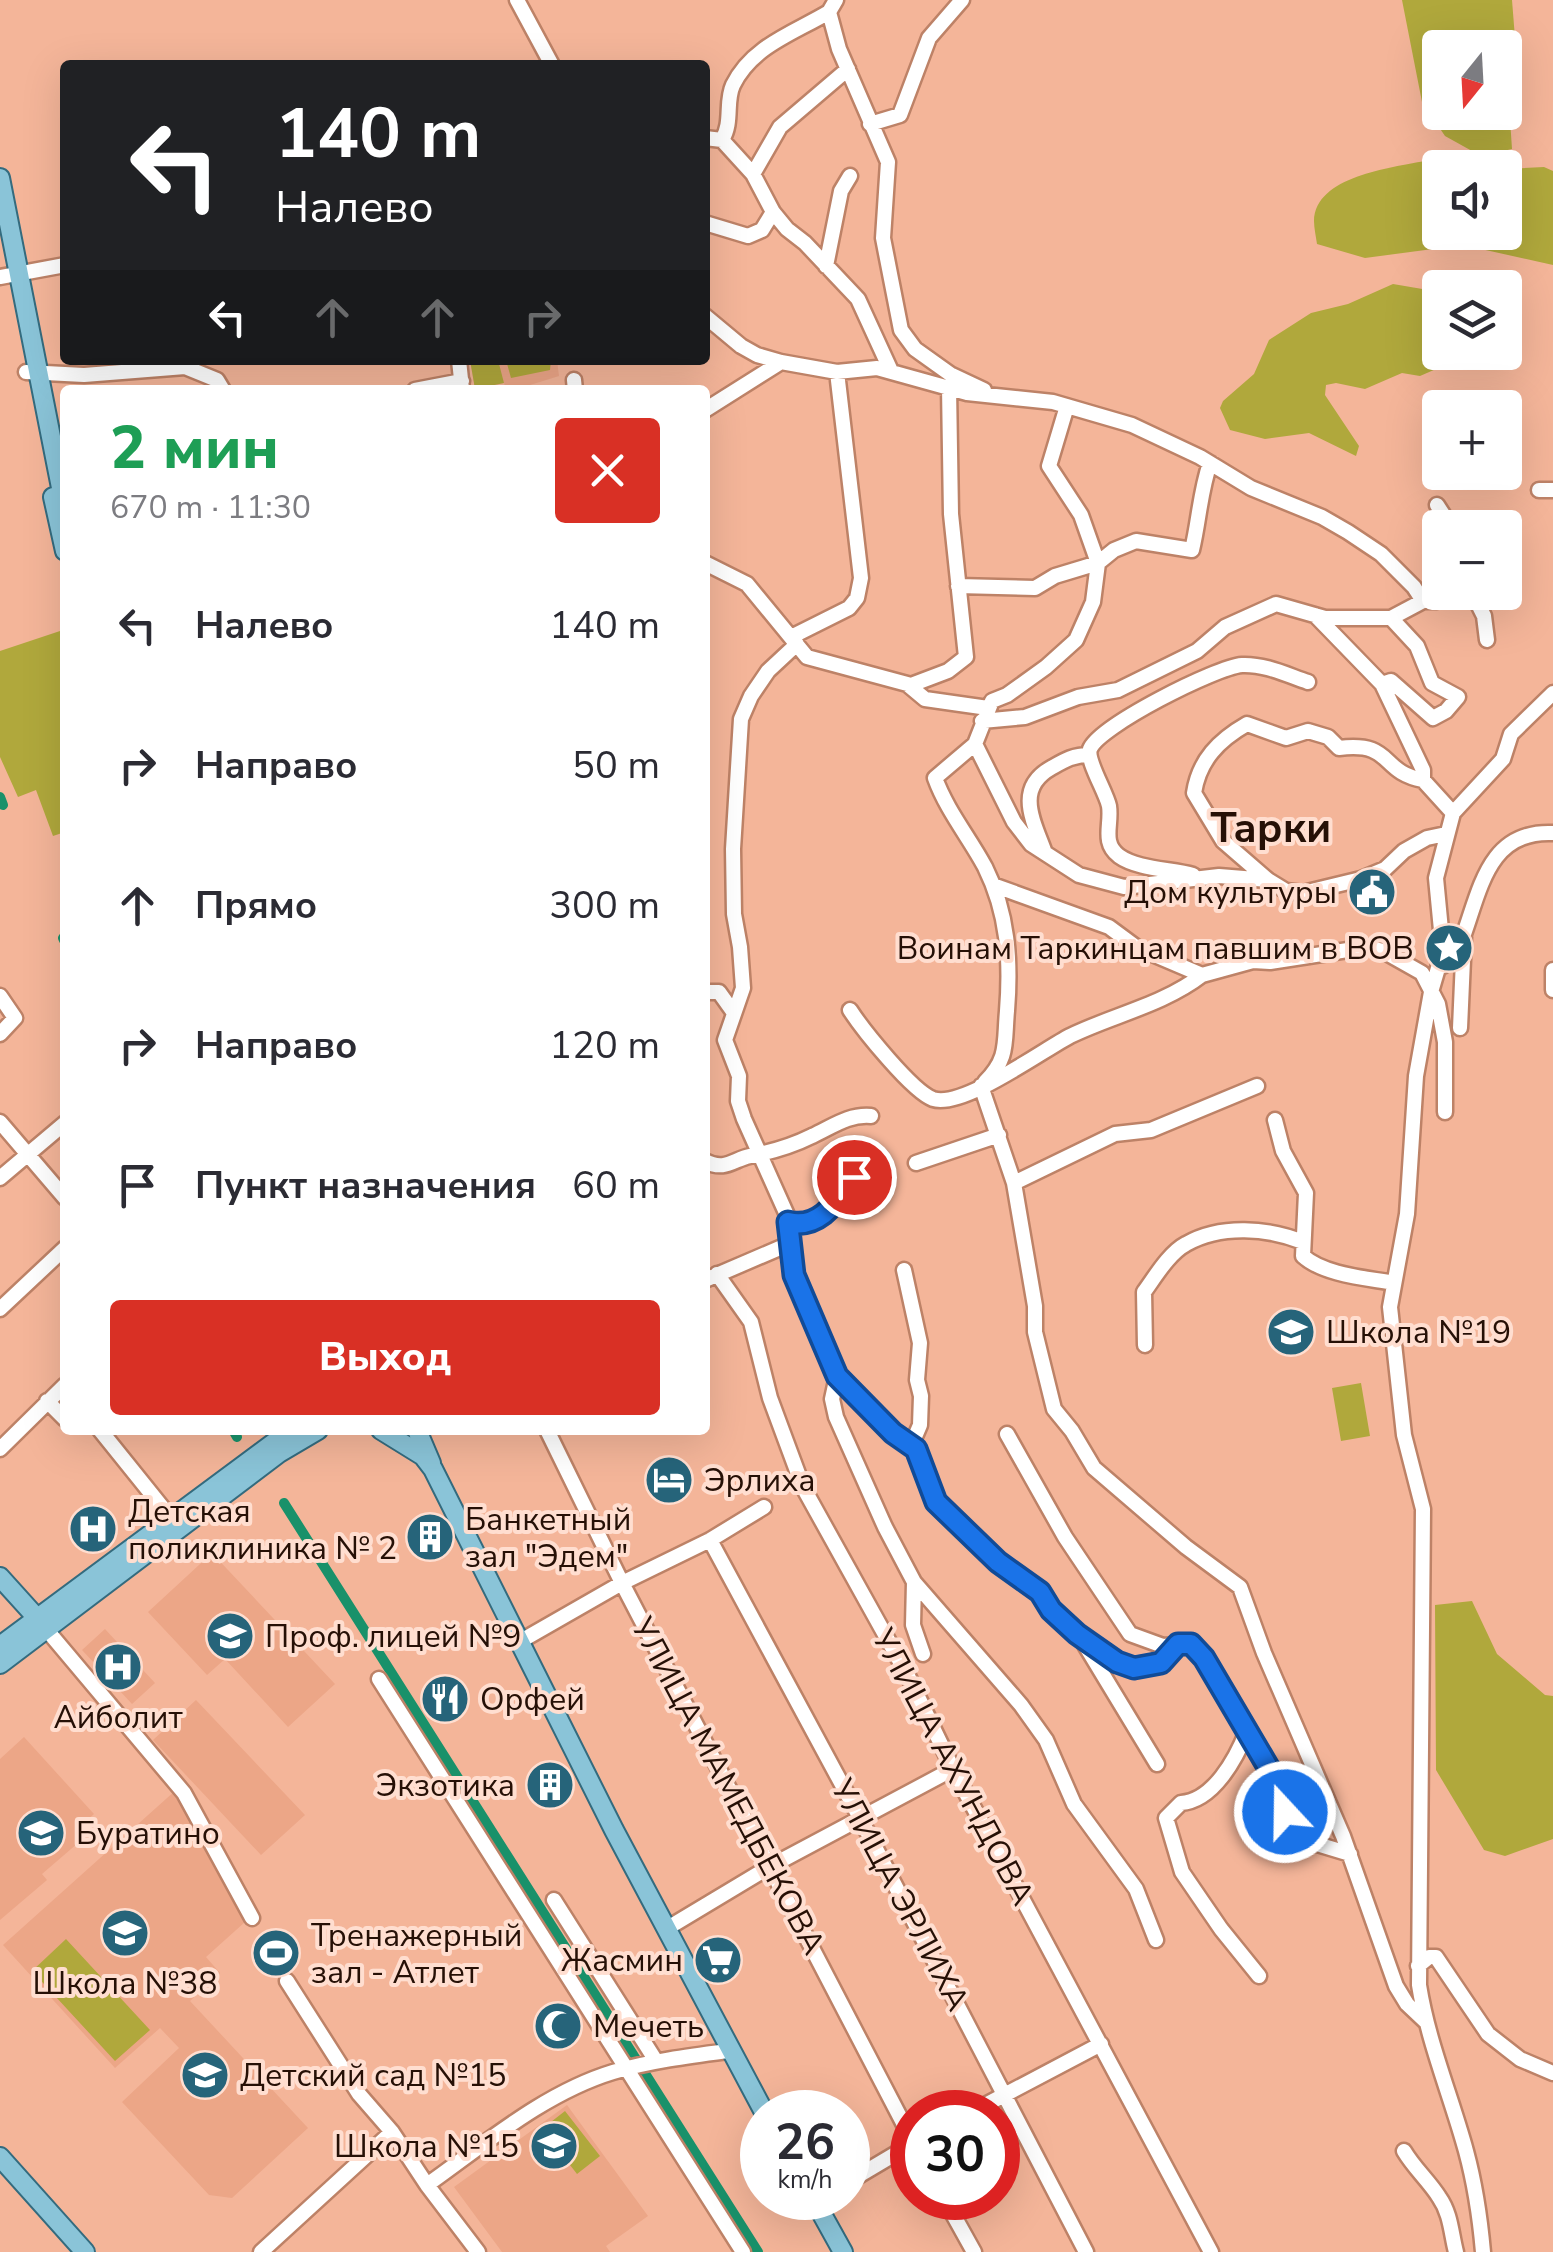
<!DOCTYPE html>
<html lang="ru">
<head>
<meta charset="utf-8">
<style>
	:root { --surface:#fff; --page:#f2f2f3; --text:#2b2b33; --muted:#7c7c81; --accent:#d93025 }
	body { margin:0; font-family:"Nunito Sans",sans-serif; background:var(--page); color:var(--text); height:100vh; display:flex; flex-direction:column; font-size:38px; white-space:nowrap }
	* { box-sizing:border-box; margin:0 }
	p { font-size:32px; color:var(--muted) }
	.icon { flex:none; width:55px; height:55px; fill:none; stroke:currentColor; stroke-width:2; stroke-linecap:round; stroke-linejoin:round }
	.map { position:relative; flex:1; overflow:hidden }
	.details { position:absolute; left:60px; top:385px; width:650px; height:1050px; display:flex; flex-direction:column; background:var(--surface); border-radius:10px; box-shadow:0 10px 40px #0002 }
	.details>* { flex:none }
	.top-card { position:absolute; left:60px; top:60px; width:650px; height:305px; border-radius:10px; box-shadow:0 10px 40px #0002; background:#202124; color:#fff; overflow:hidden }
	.needle { width:65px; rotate:198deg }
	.fabs { position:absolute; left:1422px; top:30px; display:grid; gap:20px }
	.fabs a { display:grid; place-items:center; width:100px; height:100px; border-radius:10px; background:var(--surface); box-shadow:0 10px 40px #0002; font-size:50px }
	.speed { position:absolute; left:740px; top:2090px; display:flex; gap:20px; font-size:50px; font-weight:700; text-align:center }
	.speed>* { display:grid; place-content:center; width:130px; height:130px; border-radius:50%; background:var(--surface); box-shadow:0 10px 40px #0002; line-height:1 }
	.speed small { font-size:25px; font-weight:400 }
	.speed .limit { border:15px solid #d22; background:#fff; color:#111 }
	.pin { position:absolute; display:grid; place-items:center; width:85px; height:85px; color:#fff; margin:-42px; border:5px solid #fff; border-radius:50%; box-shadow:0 2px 10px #0007 }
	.me { position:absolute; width:110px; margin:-55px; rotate:339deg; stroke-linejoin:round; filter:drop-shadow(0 0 8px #0008) }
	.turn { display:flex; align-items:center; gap:35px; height:210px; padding:0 50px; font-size:45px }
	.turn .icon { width:130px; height:130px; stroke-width:2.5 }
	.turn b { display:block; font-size:70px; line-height:85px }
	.lanes { display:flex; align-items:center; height:95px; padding:0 50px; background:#0003; justify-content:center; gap:50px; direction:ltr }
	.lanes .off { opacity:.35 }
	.round { display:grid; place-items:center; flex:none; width:105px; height:105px; border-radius:10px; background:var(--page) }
	.headline { display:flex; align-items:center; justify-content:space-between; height:170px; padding:0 50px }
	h1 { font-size:60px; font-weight:800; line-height:75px; color:#1e9e55 }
	.primary-button { display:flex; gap:20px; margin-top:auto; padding:20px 50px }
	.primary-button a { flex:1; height:115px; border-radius:10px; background:var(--accent); color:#fff; font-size:40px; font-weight:800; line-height:115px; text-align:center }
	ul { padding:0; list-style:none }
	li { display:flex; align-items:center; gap:30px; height:140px; padding:0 50px }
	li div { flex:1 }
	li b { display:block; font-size:38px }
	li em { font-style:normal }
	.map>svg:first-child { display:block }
</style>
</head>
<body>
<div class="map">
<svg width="1553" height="2252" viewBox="0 0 1553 2252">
	<rect width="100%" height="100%" fill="#f4b599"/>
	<path fill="#eca687" d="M470 360H557L559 376 514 390H506L504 383 475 389Z
		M212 1553 335 1684 288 1727 225 1659 207 1675 148 1612Z
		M105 1629 155 1683 132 1704 82 1650Z
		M196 1700 305 1815 261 1855 153 1740Z
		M24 1737 94 1814 78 1828 85 1837 42 1874 47 1880 0 1920V1759Z
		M176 1790 199 1822 245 1922 206 1957 220 1973 190 2001 308 2128 232 2198 209 2195 122 2102 179 2048 160 2028 115 2068 3 1945Z
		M567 2105 648 2216 606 2246 610 2252H502L454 2187Z"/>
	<path fill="#b0a83c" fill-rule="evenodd" d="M1402 0H1512L1519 89 1509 104 1512 149 1481 156 1445 136 1422 102ZM1440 48H1505V112H1440Z
		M1424 161 1463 167 1440 168V232H1505V169L1544 167 1553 171V265L1463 245 1365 258 1317 244C1316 237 1314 228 1314 221 1315 176 1391 168 1424 161Z
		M1393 284 1434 291 1440 296V352L1492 353 1486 360 1472 364 1443 366 1420 376 1402 373 1365 389 1336 383 1326 385 1325 395 1359 446 1356 456 1309 433 1265 439 1230 430 1220 408 1223 401 1254 374 1269 340 1311 313 1348 304Z
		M470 360H498L504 383 475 389Z
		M506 360H527L529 363 551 360 550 370 511 378Z
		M63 630 65 832 53 836 36 790 18 797 0 757V651Z
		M1361 1383 1370 1436 1341 1441 1332 1388Z
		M1472 1601 1497 1654 1545 1695 1553 1696V1839L1505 1856 1484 1850 1436 1770 1435 1605Z
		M66 1939 150 2030 115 2061 32 1971Z
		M565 2111 600 2156 577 2174 542 2129Z"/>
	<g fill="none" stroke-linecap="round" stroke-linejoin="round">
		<path stroke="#19916a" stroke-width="10" d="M0 797 3 805
			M63 938 65 942
			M233 1430 237 1437
			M284 1503 758 2252"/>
		<g stroke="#bd8267" stroke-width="19">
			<path id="minor" d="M517 0 552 65
				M836 0 829 12 839 49 888 162 883 238 901 330 915 349 950 374 984 390
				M870 124 900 115 929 38 962 0
				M705 138 722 140C733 122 725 102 733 85 752 46 794 33 829 12
				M722 140 753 174 773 212 787 229 805 243 858 299 891 371
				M753 174 780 127 848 69
				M705 223 748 236 762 230 773 212
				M826 266 841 191 850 176
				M0 277 65 265
				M705 316 741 346 757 355 781 362 837 372 877 368 967 393 1053 402 1132 425 1200 457 1251 488 1322 517 1348 532 1381 554 1414 587 1423 601
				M459 360 462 389
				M26 372 84 375 185 367 217 380 223 390
				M574 380 575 390
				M415 390 462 381
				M1067 406 1049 466 1081 515 1098 563 1093 602 1076 640 1046 667 1007 695 992 701 975 744 1014 822 1031 844 1079 875 1124 887 1219 876 1268 880 1286 891 1303 893 1361 879 1385 869 1404 851 1427 838 1446 834
				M705 410 781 362
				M1539 490H1553
				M1437 505 1448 522V528
				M705 563 747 584 807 657 911 685 948 671 966 657 951 514 949 387
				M958 586 1035 588 1055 576 1098 563 1114 550 1136 541 1192 550C1199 521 1200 492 1210 463
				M1472 592 1484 616 1487 640
				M1315 615 1382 684 1423 770V780L1453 813
				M791 637 849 608 857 598 861 578 837 372
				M797 644 768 671 751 696 741 719 733 849 734 914 740 947 743 988 725 1040 739 1076 738 1101 744 1119 787 1215 794 1275 837 1376 832 1399 836 1417 885 1527 914 1582 1021 1705 1046 1740 1074 1804 1136 1889 1156 1940
				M907 684 925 699 988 708
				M1382 684 1391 681 1433 718 1446 711 1458 697 1432 683 1417 646 1391 618
				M982 721 1025 717 1078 697 1118 690 1197 651 1225 627 1276 604 1325 618H1391L1423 601H1437L1440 576
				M975 744 935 778C947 811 969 837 985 867 1008 913 1011 961 1007 1011 1004 1043 1009 1058 985 1082
				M1045 853C1034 822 1014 789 1051 768 1065 760 1073 755 1089 755
				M1193 875C1171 869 1137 869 1119 856 1101 842 1112 825 1109 806 1106 792 1086 760 1090 749 1099 726 1216 667 1242 665 1265 664 1287 675 1308 682
				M1268 880 1223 841 1194 793C1199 760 1219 740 1247 724L1286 738 1308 731 1328 737 1339 748C1394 741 1379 772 1423 780
				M1443 966C1450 957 1460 945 1464 934 1481 886 1490 830 1553 833
				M1553 970V990
				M1202 975 1253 961 1270 962 1367 947 1383 951 1422 973 1438 1004 1445 1042V1112
				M705 992H719L734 1013
				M0 996 15 1018 0 1034
				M850 1010C863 1030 912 1091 933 1099 962 1109 1043 1050 1070 1036 1113 1015 1163 1005 1202 975L1136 947 1109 927 993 885
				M1460 1028 1464 937
				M981 1086 1014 1183 1035 1306V1332L1054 1409 1072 1431 1094 1468 1186 1547 1240 1587 1264 1653 1343 1836 1396 1986 1407 2004 1425 2021
				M1275 1120 1283 1151 1306 1193 1303 1256C1324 1275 1367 1278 1394 1283
				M0 1122 65 1198
				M705 1161C725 1172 734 1159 750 1156 771 1152 792 1146 812 1136 832 1127 848 1114 871 1116
				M916 1163 999 1135
				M0 1178 65 1123
				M1014 1183 1115 1134 1151 1130 1257 1086
				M787 1222C815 1229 837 1207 845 1182L854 1177
				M904 1270 920 1343 917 1380 921 1396 920 1425 911 1446
				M717 1274 751 1322 770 1398 803 1487 908 1676 953 1769 1211 2252
				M705 1280 789 1244
				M0 1309 65 1248
				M1145 1345 1144 1292C1155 1277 1169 1253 1186 1244 1221 1224 1268 1228 1303 1242
				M837 1376 893 1433 915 1449 936 1501 997 1561 1040 1592 1051 1610 1077 1634 1117 1663 1134 1668 1161 1663 1178 1645
				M47 1401 65 1419
				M100 1430 170 1517
				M547 1430 622 1583 912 2140
				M1007 1434 1065 1537 1130 1634 1163 1646 1191 1644 1204 1659 1274 1777 1285 1812 1294 1828 1317 1844 1350 1854
				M0 1449 65 1385
				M710 1540 860 1818 1086 2252
				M914 1582 913 1625 923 1654
				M41 1623 184 1793 252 1918
				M519 1642 622 1583 710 1540 764 1507
				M1085 1645 1157 1764
				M379 1679 743 2252
				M1247 1731C1236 1759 1213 1801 1181 1803L1166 1818 1182 1872 1221 1929 1259 1976
				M554 1900 656 2061
				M666 1929 771 1866 953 1769
				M1418 1966 1429 1957H1436L1488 2034 1520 2059 1553 2073
				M287 1981 359 2094 392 2132 427 2185 478 2252
				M972 2112 1101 2044
				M1404 2151C1414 2168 1429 2181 1439 2197 1451 2214 1451 2233 1456 2252
				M848 2182 912 2144
				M427 2185C485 2144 544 2093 613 2072 651 2061 690 2056 728 2051
				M944 2198 974 2252
				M261 2252 392 2132
				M1483 2252C1480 2218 1475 2184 1466 2151 1451 2096 1428 2042 1419 1985L1423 1509 1404 1435 1390 1307 1407 1214 1416 1076 1431 992 1443 951 1436 878 1453 813 1503 759 1511 734 1553 693"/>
		</g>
		<g stroke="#346b7e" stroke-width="22">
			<path id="major" d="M0 178 65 508
				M53 497 65 551
				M381 1430 423 1456 433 1469 614 1830 764 2112
				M417 1430 431 1463
				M0 1577 37 1618
				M0 1646 291 1430
				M0 1664 279 1453 318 1430
				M0 2157 85 2252
				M813 2198 843 2252"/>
		</g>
		<use href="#minor" stroke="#fff" stroke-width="14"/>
		<use href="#major" stroke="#8ac4d8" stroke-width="18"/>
	</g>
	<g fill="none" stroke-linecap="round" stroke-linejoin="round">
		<g stroke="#114b97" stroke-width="25">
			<path id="route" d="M854 1177 845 1182C837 1207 815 1229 788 1222L794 1275 837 1376 893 1433 916 1449 936 1502 998 1562 1040 1592 1051 1610 1077 1634 1117 1662 1134 1668 1161 1663 1178 1644H1191L1204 1658 1274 1777 1285 1812"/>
		</g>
		<use href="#route" stroke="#1a73e8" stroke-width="18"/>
	</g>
	<defs>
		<g id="civic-disc" transform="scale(2.5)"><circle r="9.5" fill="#26647a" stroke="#ffded0"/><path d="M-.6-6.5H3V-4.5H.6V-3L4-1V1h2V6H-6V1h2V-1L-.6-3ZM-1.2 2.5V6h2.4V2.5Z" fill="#fff"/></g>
		<g id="sight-disc" transform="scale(2.5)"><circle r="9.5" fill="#26647a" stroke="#ffded0"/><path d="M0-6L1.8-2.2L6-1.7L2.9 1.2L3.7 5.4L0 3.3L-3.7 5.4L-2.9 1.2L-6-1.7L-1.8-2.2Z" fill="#fff"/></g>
		<g id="school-disc" transform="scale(2.5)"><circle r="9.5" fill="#26647a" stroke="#ffded0"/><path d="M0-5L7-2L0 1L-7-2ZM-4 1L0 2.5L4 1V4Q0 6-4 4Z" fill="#fff"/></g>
		<g id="hotel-disc" transform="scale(2.5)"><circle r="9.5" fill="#26647a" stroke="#ffded0"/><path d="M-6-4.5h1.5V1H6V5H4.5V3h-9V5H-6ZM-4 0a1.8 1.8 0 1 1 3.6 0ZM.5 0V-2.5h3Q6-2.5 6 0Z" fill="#fff"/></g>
		<g id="hospital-disc" transform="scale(2.5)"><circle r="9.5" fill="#26647a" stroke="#ffded0"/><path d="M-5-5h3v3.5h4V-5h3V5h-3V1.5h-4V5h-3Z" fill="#fff"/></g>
		<g id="building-disc" transform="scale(2.5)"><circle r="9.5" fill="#26647a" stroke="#ffded0"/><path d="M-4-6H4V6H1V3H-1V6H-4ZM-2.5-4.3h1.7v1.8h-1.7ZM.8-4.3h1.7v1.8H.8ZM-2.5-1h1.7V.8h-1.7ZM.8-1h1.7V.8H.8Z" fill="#fff"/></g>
		<g id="university-disc" transform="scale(2.5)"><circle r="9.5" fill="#26647a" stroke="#ffded0"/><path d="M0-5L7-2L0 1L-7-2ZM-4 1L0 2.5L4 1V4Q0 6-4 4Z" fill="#fff"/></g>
		<g id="restaurant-disc" transform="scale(2.5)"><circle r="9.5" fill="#26647a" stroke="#ffded0"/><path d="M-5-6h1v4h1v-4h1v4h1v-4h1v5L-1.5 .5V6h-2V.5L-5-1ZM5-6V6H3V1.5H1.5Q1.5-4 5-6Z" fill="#fff"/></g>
		<g id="stadium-disc" transform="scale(2.5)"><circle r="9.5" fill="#26647a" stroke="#ffded0"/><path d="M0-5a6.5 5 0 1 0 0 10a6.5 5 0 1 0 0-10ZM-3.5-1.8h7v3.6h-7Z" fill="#fff"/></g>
		<g id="supermarket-disc" transform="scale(2.5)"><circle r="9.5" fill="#26647a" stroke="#ffded0"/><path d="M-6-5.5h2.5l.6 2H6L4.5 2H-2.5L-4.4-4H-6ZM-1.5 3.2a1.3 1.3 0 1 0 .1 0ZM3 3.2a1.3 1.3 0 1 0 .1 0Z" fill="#fff"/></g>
		<g id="mosque-disc" transform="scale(2.5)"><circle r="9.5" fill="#26647a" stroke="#ffded0"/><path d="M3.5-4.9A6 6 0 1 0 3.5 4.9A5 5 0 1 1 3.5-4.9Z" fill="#fff"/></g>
	</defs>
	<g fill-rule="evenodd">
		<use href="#civic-disc" x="1372" y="892"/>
		<use href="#sight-disc" x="1449" y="948"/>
		<use href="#school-disc" x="1291" y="1332"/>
		<use href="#hotel-disc" x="669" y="1480"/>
		<use href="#hospital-disc" x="93" y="1529"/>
		<use href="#building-disc" x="430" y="1537"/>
		<use href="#university-disc" x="230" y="1636"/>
		<use href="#hospital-disc" x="118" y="1667"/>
		<use href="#restaurant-disc" x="445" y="1699"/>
		<use href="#building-disc" x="550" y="1785"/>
		<use href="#school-disc" x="41" y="1833"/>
		<use href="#school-disc" x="125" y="1933"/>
		<use href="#stadium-disc" x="276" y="1953"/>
		<use href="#supermarket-disc" x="718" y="1960"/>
		<use href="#mosque-disc" x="558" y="2026"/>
		<use href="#school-disc" x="205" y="2075"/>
		<use href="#school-disc" x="554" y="2146"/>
	</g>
	<g text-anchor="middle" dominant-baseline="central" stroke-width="8" stroke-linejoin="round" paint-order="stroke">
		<g font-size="32" fill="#261006" stroke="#ffded0" text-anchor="start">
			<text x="1337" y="892" text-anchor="end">Дом культуры</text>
			<text x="1414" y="948" text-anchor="end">Воинам Таркинцам павшим в ВОВ</text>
			<text x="1326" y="1332">Школа №19</text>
			<text x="704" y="1480">Эрлиха</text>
			<text x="128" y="1511">Детская<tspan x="128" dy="37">поликлиника № 2</tspan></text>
			<text x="465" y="1519">Банкетный<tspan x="465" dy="37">зал "Эдем"</tspan></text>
			<text x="265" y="1636">Проф. лицей №9</text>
			<text x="480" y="1699">Орфей</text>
			<text x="118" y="1717" text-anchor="middle">Айболит</text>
			<text x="515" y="1785" text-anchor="end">Экзотика</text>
			<text x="76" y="1833">Буратино</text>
			<text x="311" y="1935">Тренажерный<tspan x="311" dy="37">зал - Атлет</tspan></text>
			<text x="683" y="1960" text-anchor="end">Жасмин</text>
			<text x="125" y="1983" text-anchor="middle">Школа №38</text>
			<text x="593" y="2026">Мечеть</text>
			<text x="240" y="2075">Детский сад №15</text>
			<text x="519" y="2146" text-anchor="end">Школа №15</text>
		</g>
		<g font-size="32" fill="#261006" stroke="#ffded0">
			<text transform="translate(953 1767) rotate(62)">УЛИЦА АХУНДОВА</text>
			<text transform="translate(728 1786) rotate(62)">УЛИЦА МАМЕДБЕКОВА</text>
			<text transform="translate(900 1895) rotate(62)">УЛИЦА ЭРЛИХА</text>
		</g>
		<g font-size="42" font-weight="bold" fill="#261006" stroke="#ffded0">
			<text x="1271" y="828">Тарки</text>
		</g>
	</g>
</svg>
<div class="fabs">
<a><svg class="needle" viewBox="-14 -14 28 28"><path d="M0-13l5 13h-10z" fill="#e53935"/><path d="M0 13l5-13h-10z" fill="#7c7c81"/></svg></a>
<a><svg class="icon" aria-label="sound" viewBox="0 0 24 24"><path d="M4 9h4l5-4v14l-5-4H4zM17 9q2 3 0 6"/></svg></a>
<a><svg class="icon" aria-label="layers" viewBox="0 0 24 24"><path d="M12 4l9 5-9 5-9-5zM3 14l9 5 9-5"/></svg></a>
<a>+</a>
<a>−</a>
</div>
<div class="speed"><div>26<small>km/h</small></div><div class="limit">30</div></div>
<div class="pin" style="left:854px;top:1177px;background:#d93025"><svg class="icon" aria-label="arrive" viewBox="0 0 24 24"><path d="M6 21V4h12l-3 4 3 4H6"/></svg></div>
<svg class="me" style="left:1285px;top:1812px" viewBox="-20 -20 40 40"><circle r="17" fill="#1a73e8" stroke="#fff" stroke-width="3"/><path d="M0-11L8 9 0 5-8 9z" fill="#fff"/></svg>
<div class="top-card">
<div class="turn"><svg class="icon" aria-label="left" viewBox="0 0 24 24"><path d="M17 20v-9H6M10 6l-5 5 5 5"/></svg><div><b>140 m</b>Налево</div></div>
<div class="lanes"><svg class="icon" aria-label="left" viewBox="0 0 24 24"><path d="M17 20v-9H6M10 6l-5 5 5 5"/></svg><svg class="icon off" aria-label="ahead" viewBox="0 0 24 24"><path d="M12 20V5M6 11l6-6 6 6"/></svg><svg class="icon off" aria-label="ahead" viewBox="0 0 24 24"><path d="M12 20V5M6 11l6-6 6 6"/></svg><svg class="icon off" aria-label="right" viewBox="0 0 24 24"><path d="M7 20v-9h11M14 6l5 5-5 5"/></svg></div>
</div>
<section class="details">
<div class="headline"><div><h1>2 мин</h1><p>670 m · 11:30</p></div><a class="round" style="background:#d93025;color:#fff"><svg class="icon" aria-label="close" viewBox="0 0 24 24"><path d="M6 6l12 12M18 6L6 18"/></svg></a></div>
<ul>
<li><svg class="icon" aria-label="left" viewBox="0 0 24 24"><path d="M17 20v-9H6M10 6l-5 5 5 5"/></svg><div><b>Налево</b></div><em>140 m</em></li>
<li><svg class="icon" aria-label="right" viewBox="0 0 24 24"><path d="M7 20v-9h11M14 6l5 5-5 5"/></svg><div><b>Направо</b></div><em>50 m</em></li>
<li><svg class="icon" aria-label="ahead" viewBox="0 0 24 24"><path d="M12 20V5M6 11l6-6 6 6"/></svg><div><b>Прямо</b></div><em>300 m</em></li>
<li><svg class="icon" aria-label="right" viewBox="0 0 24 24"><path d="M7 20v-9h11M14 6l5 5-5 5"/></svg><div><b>Направо</b></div><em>120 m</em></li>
<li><svg class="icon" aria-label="arrive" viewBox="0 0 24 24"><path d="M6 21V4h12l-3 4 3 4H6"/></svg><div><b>Пункт назначения</b></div><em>60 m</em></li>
</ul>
<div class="primary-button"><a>Выход</a></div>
</section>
</div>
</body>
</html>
